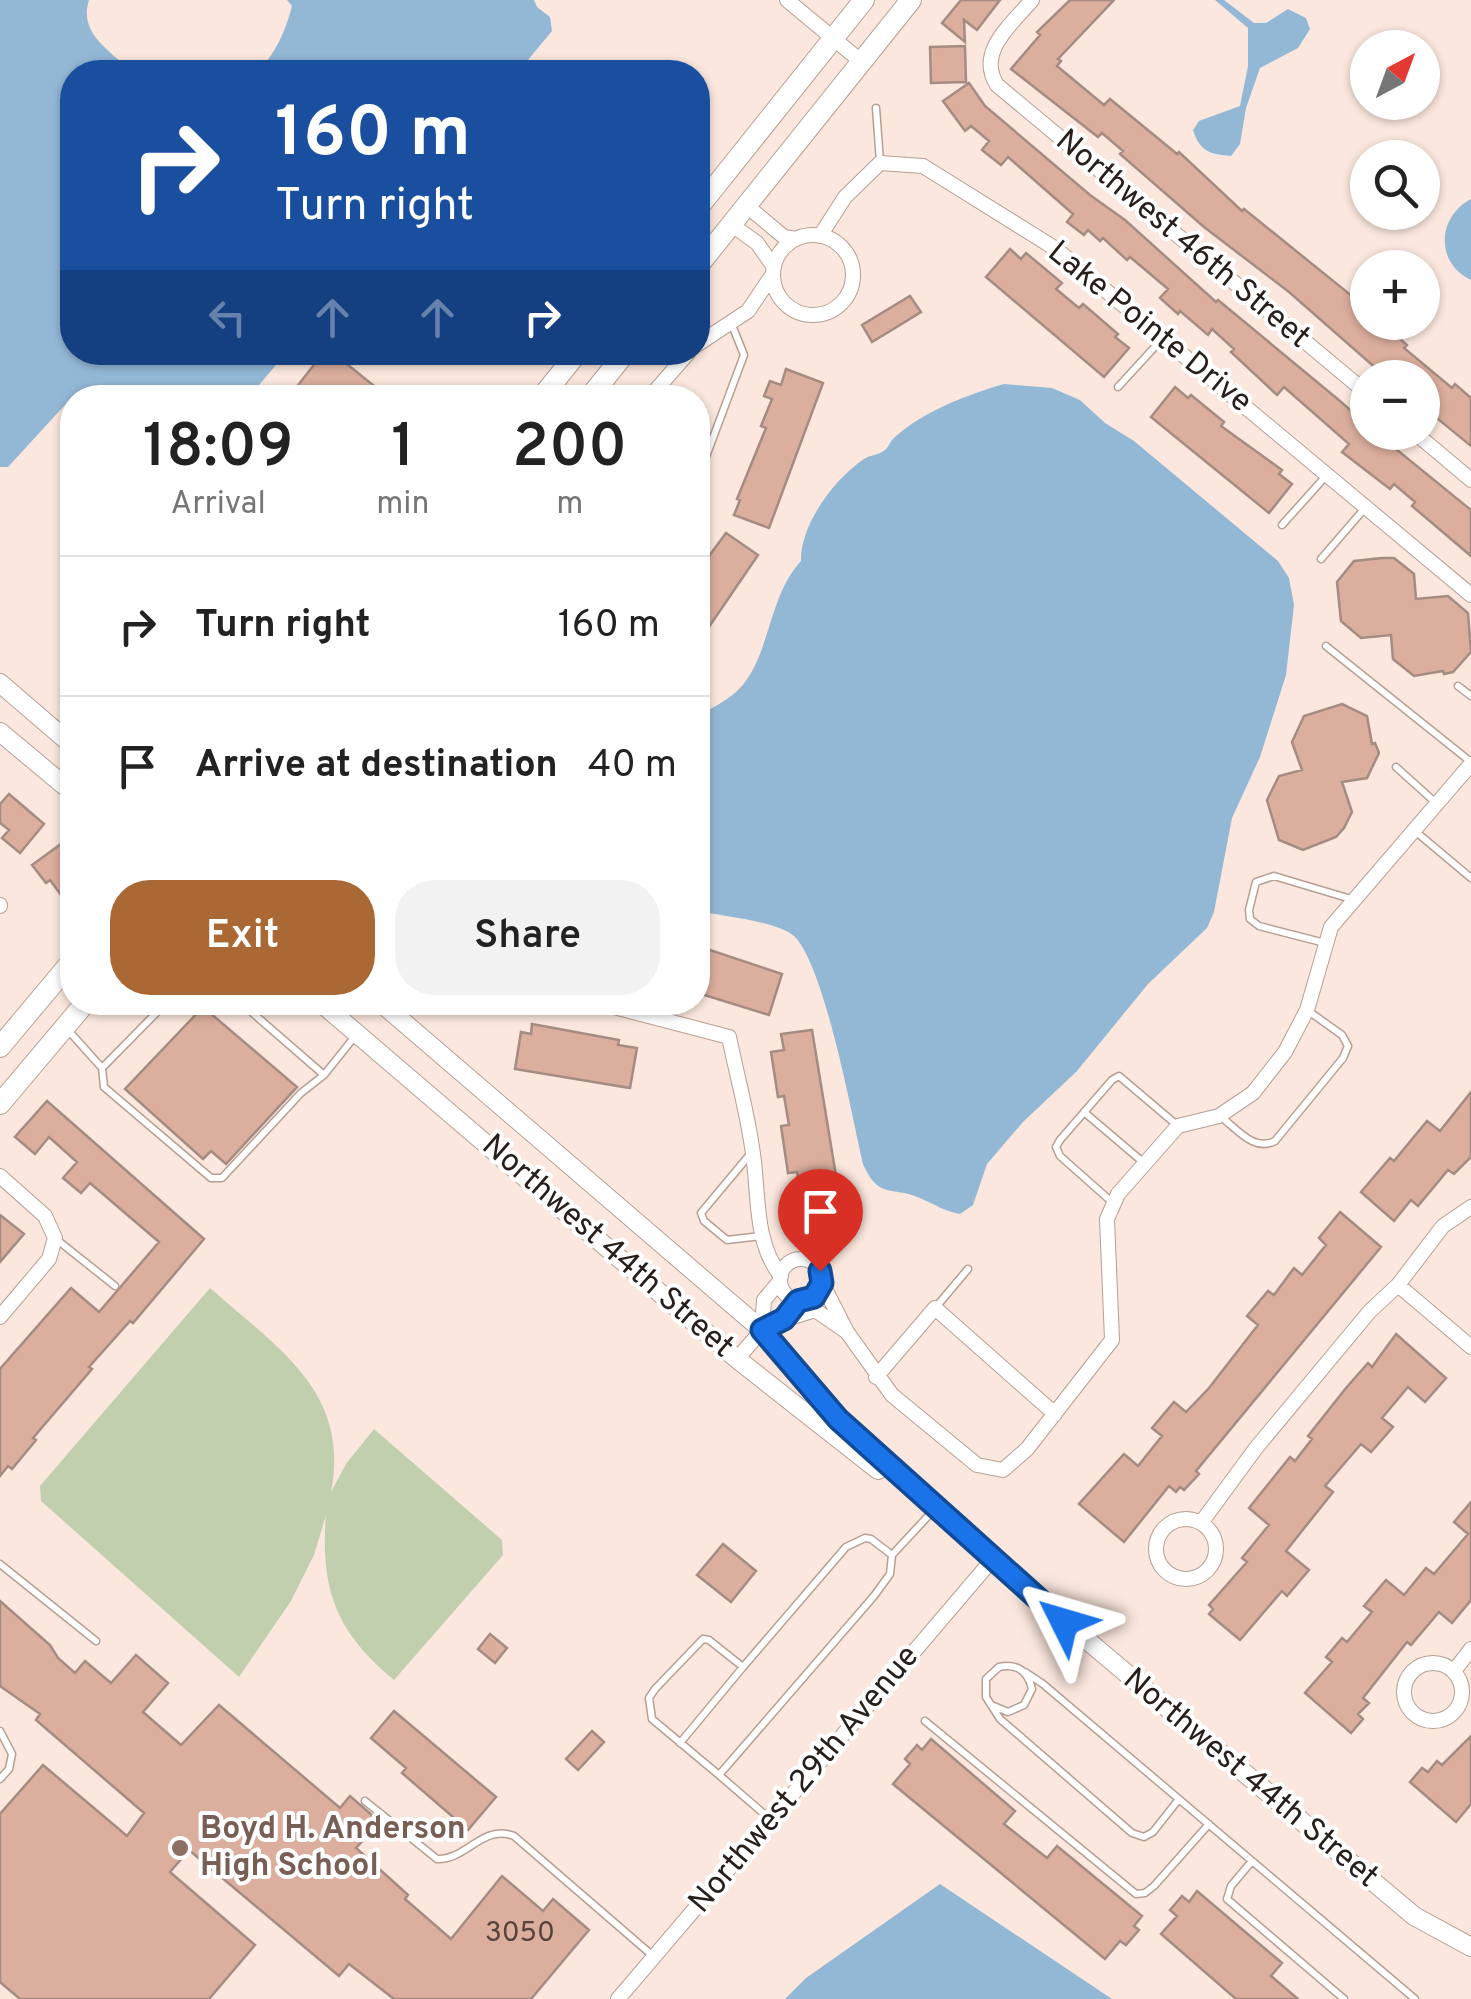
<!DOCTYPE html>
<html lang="en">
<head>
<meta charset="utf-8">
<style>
	:root { --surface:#fff; --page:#f2f2f2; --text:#222; --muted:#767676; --line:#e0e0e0; --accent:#aa6835 }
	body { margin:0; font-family:Overpass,sans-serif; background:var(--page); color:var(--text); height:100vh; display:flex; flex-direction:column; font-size:38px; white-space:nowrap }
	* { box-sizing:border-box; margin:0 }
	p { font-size:32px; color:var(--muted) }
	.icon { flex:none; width:55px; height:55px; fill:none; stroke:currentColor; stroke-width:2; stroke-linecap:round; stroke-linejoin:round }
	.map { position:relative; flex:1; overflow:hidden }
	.side { position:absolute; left:60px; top:385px; width:650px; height:630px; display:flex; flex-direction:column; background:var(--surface); border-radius:40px; box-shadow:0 2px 8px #0004 }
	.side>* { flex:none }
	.hud { position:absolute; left:60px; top:60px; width:650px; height:305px; border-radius:40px; box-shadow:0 2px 8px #0004; background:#1a4fa0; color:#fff; overflow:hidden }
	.needle { width:65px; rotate:41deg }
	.tools { position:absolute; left:1350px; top:30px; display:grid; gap:20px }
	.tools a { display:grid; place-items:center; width:90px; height:90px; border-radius:50%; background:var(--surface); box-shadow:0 2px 8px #0004; font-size:50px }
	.pin { position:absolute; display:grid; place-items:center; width:85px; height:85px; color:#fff; margin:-102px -42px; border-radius:50% 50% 50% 0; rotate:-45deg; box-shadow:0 0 10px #0007 }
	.pin .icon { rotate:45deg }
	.me { position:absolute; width:110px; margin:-55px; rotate:310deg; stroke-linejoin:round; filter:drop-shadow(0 0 8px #0008) }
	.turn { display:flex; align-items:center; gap:35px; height:210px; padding:0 50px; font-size:45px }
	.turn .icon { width:130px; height:130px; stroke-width:2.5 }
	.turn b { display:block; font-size:70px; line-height:85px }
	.lanes { display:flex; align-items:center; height:95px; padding:0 50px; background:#0003; justify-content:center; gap:50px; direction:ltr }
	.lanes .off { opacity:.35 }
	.eta { display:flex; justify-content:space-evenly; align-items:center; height:170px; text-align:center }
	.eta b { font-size:60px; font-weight:600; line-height:70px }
	.primary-button { display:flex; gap:20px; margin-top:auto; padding:20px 50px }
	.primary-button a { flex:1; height:115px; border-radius:40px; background:var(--accent); color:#fff; font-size:40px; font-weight:600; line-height:115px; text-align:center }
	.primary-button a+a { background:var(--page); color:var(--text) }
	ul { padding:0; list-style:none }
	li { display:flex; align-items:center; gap:30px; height:140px; padding:0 50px; border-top:2px solid var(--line) }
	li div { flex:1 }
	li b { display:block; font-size:38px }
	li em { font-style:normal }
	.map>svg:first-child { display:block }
</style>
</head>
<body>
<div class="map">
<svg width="1471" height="1999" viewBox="0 0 1471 1999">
	<rect width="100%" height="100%" fill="#fbe7dd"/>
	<path fill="#c1cfae" d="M210 1288C276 1347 351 1391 331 1492L346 1464 374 1429 502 1540 503 1555 394 1680C336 1632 320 1589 326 1515L314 1555 291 1601 239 1677 41 1501 40 1486Z"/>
	<path fill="#93b8d6" d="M0 0H89C78 34 111 51 132 72H72V352L286 353 249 397H109L88 387 75 394 8 467H0Z
		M287 0H534L537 7 550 17 552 31 518 72H257C275 55 286 30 292 6Z
		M1215 0H1224L1254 23H1266L1288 9 1306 18 1310 29 1298 48 1260 68 1246 108 1240 144 1231 156C1210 154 1200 152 1193 130L1199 121 1240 106 1248 66V28Z
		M1471 199V280C1435 263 1437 217 1471 199Z
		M1004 384 1052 388 1080 400 1105 423 1134 441 1278 561 1289 578 1294 605 1286 675 1260 757 1232 818 1214 912 1207 928 1148 984 1077 1071 1023 1122 987 1164 973 1205 960 1214C944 1211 936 1205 922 1199 894 1185 879 1201 863 1164 852 1117 825 966 794 936 777 921 721 916 698 911V716C711 708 727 701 738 690 771 657 767 598 801 561 800 525 834 479 864 459 870 455 879 455 885 450 889 447 890 441 894 438 923 411 967 395 1004 384Z
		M940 1884 1112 1999H785L806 1978Z"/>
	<path fill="#dbae9d" stroke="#a58c83" stroke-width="2.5" d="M961 0H1000L977 30 964 20 965 42 942 23Z
		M1070 0H1114L1058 59 1061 61 1057 66 1104 105 1110 99 1177 154 1179 152 1242 211 1244 209 1368 309V322H1381L1407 345 1404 348 1452 388 1455 384 1471 398V446L1422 406V378H1387L1289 292 1204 227 1120 154 1123 151 1102 133 1098 137 1011 69 1040 35 1037 32Z
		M965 46 966 82 931 83 930 47Z
		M969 83 985 106 1090 195 1125 220 1216 302 1218 300 1340 401 1368 426V432H1375L1471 510V556L1412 506 1415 502 1394 484 1390 489 1342 452 1349 444 1284 387 1277 395 1231 352 1234 349 1212 329 1208 335 1180 311 1178 314 1160 298 1168 289 1130 257 1127 260 1103 238 1100 241 1088 230 1084 235 1067 222 1073 214 1008 157 1001 165 982 150 989 141 971 126 965 131 943 101Z
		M1010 249 1021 259 1026 253 1062 283 1056 289 1079 308 1083 304 1118 334 1115 337 1129 348 1104 377 986 277Z
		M910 296 921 312 872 342 862 325Z
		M324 352H332L389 398H288Z
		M786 369 823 383 769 528 734 515 740 500 737 499 766 428 761 426 772 399 764 396 770 381 781 385Z
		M1175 387 1188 398 1191 395 1224 422 1221 426 1282 470 1279 474 1292 484 1269 513 1151 417Z
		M726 533 758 555 698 643V571Z
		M1382 558H1394L1414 574 1416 599 1448 596 1468 613 1471 652 1453 672 1444 674 1443 671 1414 676 1393 659 1391 635 1361 638 1341 621 1337 582 1354 561Z
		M1342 704 1367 716 1372 744 1375 743 1379 753 1367 778 1342 782 1352 812 1344 828 1336 837 1303 850 1279 840 1267 800 1279 776 1302 770 1292 742 1304 716Z
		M9 794 44 824 20 853 2 838 9 830 0 823V804Z
		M72 836V893L64 899 50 880 46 883 32 865Z
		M698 946 782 974 769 1015 698 993Z
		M203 1007 297 1087 226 1164 211 1151 203 1159 125 1089Z
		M532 1024 619 1040 618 1045 637 1048 630 1088 515 1069 521 1032 531 1034Z
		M812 1030 837 1182 800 1188 797 1172 788 1173 781 1126 789 1125 784 1096 778 1097 771 1052 784 1050 781 1034Z
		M1471 1092V1157L1454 1174 1448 1170 1418 1206 1411 1200 1394 1221 1361 1192 1390 1158 1394 1161 1427 1121 1440 1131Z
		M47 1101 204 1239 133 1323 130 1321 89 1367 92 1369 33 1438 36 1440 12 1469 8 1466 0 1476V1369L71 1288 99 1312 159 1242 90 1183 81 1193 63 1178 77 1162 49 1137 35 1154 15 1137Z
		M1340 1212 1381 1247 1196 1471 1199 1474 1184 1490 1180 1487 1176 1492 1169 1486 1124 1542 1079 1504 1124 1454 1138 1466 1162 1436 1152 1428 1174 1402 1186 1412 1209 1388 1258 1325 1247 1316 1268 1291 1274 1295 1294 1268 1302 1275 1326 1245 1319 1238Z
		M0 1215 24 1234 0 1262Z
		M1396 1334 1446 1378 1425 1402 1408 1387 1382 1418 1393 1427 1371 1452 1361 1444 1325 1486 1333 1492 1286 1551 1309 1570 1287 1596 1282 1591 1240 1640 1209 1614 1213 1609 1209 1605 1247 1562 1242 1558 1269 1525 1249 1508 1290 1457 1295 1461 1312 1439 1308 1436 1346 1388 1368 1363 1372 1367Z
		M1471 1502V1600L1452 1623 1439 1612 1411 1645 1407 1642 1363 1698 1369 1703 1358 1714 1363 1719 1351 1733 1305 1693 1332 1662 1326 1657 1342 1638 1347 1642 1372 1612 1364 1606 1386 1580 1404 1595 1426 1568 1434 1574 1468 1534 1454 1522Z
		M723 1544 756 1571 731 1602 697 1575Z
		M0 1601 50 1645 58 1658 75 1673 85 1661 111 1683 136 1655 168 1683 143 1712 181 1745 219 1705 340 1808 350 1796 380 1822 356 1848 408 1895 405 1899 451 1939 502 1876 543 1911 553 1899 589 1930 531 1999H394L349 1964 339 1976 189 1850 170 1872 255 1945 209 1999H20L0 1982V1814L43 1765 127 1836 144 1813 36 1720 40 1714 0 1686Z
		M490 1634 507 1648 495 1663 478 1649Z
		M394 1711 496 1797 468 1830 402 1773 406 1768 371 1738Z
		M592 1731 604 1742 578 1770 566 1759Z
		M1471 1736V1804L1456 1822 1410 1782 1422 1768 1428 1772 1437 1761 1442 1765Z
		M931 1739 1015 1811 1004 1824 1047 1858 1057 1846 1142 1916 1134 1926 1139 1930 1126 1945 1120 1941 1105 1959 893 1784 910 1764 905 1759 917 1745 922 1750Z
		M1197 1891 1282 1963 1271 1976 1298 1999H1236L1161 1934 1177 1916 1170 1910 1182 1896 1189 1902Z"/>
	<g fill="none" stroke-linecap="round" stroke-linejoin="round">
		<g stroke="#b79f93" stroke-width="9">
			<path id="service" d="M876 108 880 162
				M1118 387 1162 339
				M698 478 744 355 732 325
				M1282 525 1326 476
				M1321 559 1365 508
				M1326 646 1471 762
				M1458 686 1471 696
				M1396 767 1436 803
				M1415 831 1471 878
				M1325 943 1259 926 1250 919 1249 910 1256 882 1274 876 1351 899
				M240 1002 324 1075 356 1035
				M67 1029 102 1068 167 1002
				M102 1068 104 1087 211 1178H222L301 1093 324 1075
				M1084 1112 1144 1163
				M1220 1116C1237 1129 1254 1152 1275 1141L1343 1058 1348 1046 1342 1035 1307 1010
				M752 1152 701 1213 704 1221 727 1240 761 1236
				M1113 1203 1060 1156 1056 1147 1060 1140 1112 1080 1119 1076 1178 1126
				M56 1239 115 1286
				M936 1307 968 1269
				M0 1564 96 1641
				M1025 1672 1043 1684 1415 1999
				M991 1705 1008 1712 1024 1705 1032 1689C1028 1671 1017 1663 999 1667L986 1679V1697L1000 1719 1132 1833 1144 1837 1153 1832 1179 1799
				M925 1721 1136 1894 1145 1893 1154 1886 1209 1824
				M0 1731 12 1754 9 1769 0 1779
				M680 1743 743 1667
				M719 1775 652 1719 649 1698 655 1689 703 1639 709 1640 743 1667 846 1547 865 1538 871 1539 892 1555
				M365 1801 437 1859C467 1860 482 1824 514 1836L653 1956
				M770 1819 719 1775 874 1596 890 1574 892 1555 931 1513
				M1252 1861 1231 1886 1227 1899 1344 1999"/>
		</g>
		<g stroke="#b79f93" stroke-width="16">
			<path id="minor" d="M787 0 863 63
				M1032 0C1011 25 976 52 997 85L1368 394
				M747 206 784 237 796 239
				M732 225 757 243 774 267
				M773 275a40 40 0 1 1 80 0a40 40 0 1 1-80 0Z
				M820 236 845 197 880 163 923 166 1056 249 1471 595
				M698 344 748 311 773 274
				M649 398 689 352
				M1414 432 1471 480
				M0 905V906
				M452 1002H525
				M595 1002 729 1037C737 1076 748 1115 753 1154 759 1194 754 1243 781 1276
				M0 1176 45 1216 55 1238 49 1259 0 1317
				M780 1280a21 21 0 1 1 42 0a21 21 0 1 1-42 0Z
				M822 1283 847 1332 892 1395 977 1465 1003 1470 1027 1449 1112 1340 1107 1219 1118 1194 1178 1126 1219 1116 1253 1093 1285 1052 1307 1010 1331 927 1471 764
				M1398 1285 1471 1347
				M786 1319 815 1310 847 1332
				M762 1330 764 1300 780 1281
				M737 1359 762 1330 784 1319 798 1301
				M876 1377 935 1308 1055 1414
				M1156 1549a30 30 0 1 1 60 0a30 30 0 1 1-60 0Z
				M1201 1523 1256 1448 1370 1311 1398 1285 1443 1226 1471 1207
				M1404 1692a29 29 0 1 1 58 0a29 29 0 1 1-58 0Z
				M1454 1671 1471 1649
				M618 1999 992 1560"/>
		</g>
		<g stroke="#b79f93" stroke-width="20">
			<path id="tertiary" d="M0 683 72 745
				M0 732 72 792
				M320 1002 737 1359 878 1470
				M380 1002 762 1330 837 1419 992 1560 1414 1916 1471 1947"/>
		</g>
		<g stroke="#b79f93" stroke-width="22">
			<path id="primary" d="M698 208 864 0
				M698 266 911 0
				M541 398 578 352
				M589 398 626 352
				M0 1047 72 961
				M0 1104 86 1002"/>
		</g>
		<use href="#service" stroke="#fff" stroke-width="6"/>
		<use href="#minor" stroke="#fff" stroke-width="14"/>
		<use href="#tertiary" stroke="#fff" stroke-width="18"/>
		<use href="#primary" stroke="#fff" stroke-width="20"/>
	</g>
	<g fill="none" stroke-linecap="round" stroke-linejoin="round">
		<g stroke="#114b97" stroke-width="25">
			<path id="route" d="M820 1271 822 1283 814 1297 798 1301 784 1319 762 1330 838 1419 1064 1622"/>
		</g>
		<use href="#route" stroke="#1a73e8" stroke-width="18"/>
	</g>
	<circle fill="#8d6e63" stroke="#fff" stroke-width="4" cx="180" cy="1848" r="10"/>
	<g text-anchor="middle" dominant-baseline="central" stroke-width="8" stroke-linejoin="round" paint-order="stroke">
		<g font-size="28" fill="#55433c">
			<text x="520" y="1934">3050</text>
		</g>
		<g font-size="32" fill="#281f1b" stroke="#fff">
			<text transform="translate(1182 240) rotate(40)">Northwest 46th Street</text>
			<text transform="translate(1149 328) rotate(39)">Lake Pointe Drive</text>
			<text transform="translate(607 1247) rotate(41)">Northwest 44th Street</text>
			<text transform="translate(1250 1779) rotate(40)">Northwest 44th Street</text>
			<text transform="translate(805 1780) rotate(-50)">Northwest 29th Avenue</text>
		</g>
		<g font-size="32" font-weight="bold" fill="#785e54" stroke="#fff" text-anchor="start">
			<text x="200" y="1830">Boyd H. Anderson<tspan x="200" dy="37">High School</tspan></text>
		</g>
	</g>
</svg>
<div class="tools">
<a><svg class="needle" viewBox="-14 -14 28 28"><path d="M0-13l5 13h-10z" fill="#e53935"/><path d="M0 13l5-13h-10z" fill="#767676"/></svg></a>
<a><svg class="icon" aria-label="search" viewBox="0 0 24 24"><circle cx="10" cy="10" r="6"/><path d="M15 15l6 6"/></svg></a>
<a>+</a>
<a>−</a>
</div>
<div class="pin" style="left:820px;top:1271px;background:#d93025"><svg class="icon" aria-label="arrive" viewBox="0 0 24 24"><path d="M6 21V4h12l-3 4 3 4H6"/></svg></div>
<svg class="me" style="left:1064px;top:1622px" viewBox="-20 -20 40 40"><path d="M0-17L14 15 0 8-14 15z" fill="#1a73e8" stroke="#fff" stroke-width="4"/></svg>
<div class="hud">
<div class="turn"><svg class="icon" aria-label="right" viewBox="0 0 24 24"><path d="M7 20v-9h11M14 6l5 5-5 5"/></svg><div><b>160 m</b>Turn right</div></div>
<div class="lanes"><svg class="icon off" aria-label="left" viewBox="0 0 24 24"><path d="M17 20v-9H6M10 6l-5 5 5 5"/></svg><svg class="icon off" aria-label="ahead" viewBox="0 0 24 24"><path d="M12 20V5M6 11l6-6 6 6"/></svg><svg class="icon off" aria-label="ahead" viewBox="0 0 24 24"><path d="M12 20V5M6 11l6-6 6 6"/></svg><svg class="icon" aria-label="right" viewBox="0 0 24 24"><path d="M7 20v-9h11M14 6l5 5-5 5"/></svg></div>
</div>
<section class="side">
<div class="eta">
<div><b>18:09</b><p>Arrival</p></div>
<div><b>1</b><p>min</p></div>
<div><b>200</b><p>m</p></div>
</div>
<ul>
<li><svg class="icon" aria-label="right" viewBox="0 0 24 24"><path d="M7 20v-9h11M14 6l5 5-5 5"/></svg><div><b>Turn right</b></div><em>160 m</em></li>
<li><svg class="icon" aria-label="arrive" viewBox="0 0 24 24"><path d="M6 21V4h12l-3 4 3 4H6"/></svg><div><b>Arrive at destination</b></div><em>40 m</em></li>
</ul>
<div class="primary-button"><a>Exit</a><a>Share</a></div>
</section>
</div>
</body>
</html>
